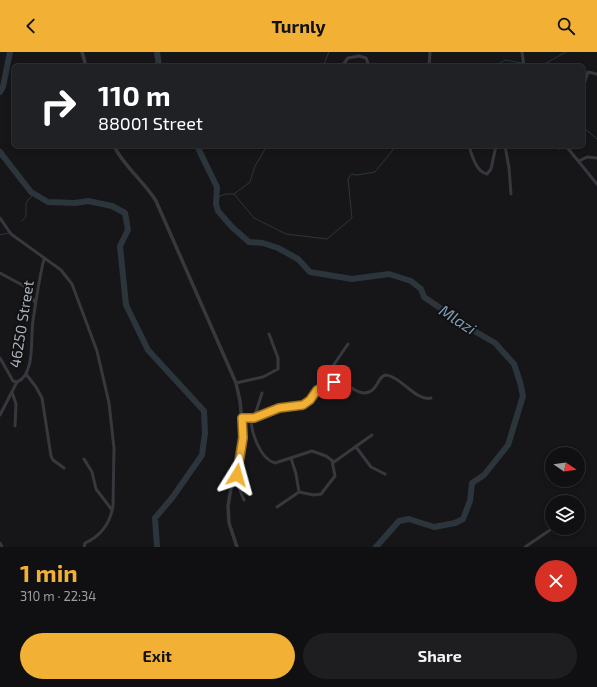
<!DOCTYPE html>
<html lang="en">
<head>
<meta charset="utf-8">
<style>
	:root { --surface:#101012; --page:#1e1e20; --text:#f1f3f6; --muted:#9c9d9f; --line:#303032; --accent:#f2b134 }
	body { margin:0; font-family:"Exo 2",sans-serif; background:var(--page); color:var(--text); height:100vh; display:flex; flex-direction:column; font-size:15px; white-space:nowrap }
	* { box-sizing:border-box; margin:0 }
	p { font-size:13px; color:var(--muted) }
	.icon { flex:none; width:22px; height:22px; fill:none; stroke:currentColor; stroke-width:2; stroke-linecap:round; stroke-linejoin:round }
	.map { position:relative; height:495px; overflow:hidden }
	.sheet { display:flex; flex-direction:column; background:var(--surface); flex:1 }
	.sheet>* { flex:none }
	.banner { position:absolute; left:12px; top:12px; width:573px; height:84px; border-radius:6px; box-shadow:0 2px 6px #0003,0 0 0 1px var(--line); background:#202124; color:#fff; overflow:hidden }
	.needle { width:26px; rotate:103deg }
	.tools { position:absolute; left:545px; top:395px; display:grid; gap:8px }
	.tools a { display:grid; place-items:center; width:40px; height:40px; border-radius:50%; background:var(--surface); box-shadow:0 2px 6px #0003,0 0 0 1px var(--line); font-size:20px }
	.pin { position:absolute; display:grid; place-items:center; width:34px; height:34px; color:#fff; margin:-17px; border-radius:8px; box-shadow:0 2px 6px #0006 }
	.me { position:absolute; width:44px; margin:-22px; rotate:8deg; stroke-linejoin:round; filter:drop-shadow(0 0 3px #0008) }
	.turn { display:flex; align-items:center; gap:14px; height:84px; padding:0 20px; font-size:18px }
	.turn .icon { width:52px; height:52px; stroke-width:2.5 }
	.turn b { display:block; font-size:28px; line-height:34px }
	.round { display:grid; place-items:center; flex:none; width:42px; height:42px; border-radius:21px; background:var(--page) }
	.summary { display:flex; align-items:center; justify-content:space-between; height:68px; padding:0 20px }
	h1 { font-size:24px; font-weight:700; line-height:30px; color:var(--accent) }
	.action { display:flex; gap:8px; margin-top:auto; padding:8px 20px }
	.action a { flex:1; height:46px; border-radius:24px; background:var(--accent); color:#111; font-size:16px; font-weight:700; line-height:46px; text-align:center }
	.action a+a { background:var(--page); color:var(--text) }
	header { display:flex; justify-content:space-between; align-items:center; height:52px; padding:0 20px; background:var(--accent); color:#111; font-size:18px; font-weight:700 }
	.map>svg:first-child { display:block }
</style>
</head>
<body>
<header><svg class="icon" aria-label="back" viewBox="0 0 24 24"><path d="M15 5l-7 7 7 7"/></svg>Turnly<svg class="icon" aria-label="search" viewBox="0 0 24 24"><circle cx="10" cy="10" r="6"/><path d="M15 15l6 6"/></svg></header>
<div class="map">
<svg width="597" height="495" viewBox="0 0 597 495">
	<rect width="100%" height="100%" fill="#161618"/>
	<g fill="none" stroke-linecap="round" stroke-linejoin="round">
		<path stroke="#2c353c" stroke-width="1" d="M527 12 530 14
			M323 14 329 0
			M495 14 505 8 522 11
			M541 14 566 0
			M583 75 597 87
			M234 142 254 166 286 182 327 187 352 166 348 127 351 122 357 123 375 120 396 94
			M217 145 226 142H234L250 130 255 114 267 94
			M22 169 26 164V151L33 142
			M0 183 9 181"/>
		<path stroke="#2c353c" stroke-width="6" d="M157 0 159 14
			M0 40 3 35 10 0
			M197 94 217 135 216 152 218 159 232 175 249 190 263 191 278 196 298 207 310 220 352 227 389 222 411 229 421 237 424 245 471 277 495 291 514 312 520 330 523 344 508 393 484 423 472 431 470 449 463 467 455 471 434 475 409 467 399 469 376 495
			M0 100 31 140 48 150 75 151 88 149 112 154 125 161 128 178 120 194 126 253 148 298 204 359 205 381 202 403 172 446 155 466 157 495"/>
		<path stroke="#37383d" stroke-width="3" d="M522 0 524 14
			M342 14 348 6 359 4 366 6 369 14
			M429 14 430 0
			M583 35 588 20 597 22
			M469 94C472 103 476 120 487 122L491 117 496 94
			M505 94 509 116 511 142
			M566 94 597 132
			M559 96 561 94
			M579 109 587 105 597 106
			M0 166 11 182 61 218 72 232 97 299 109 351 114 396 113 454C110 472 101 484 85 491L84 495
			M0 221 24 234 36 252
			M0 306 13 329 17 330C36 322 30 285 33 269 36 248 39 227 44 207
			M26 322 36 335 42 346 51 404 53 408 64 416
			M236 331 263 325 278 317V306L269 282
			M320 336V333L348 292
			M12 340 16 352 15 374
			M0 363 17 330
			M242 366C264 367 266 358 283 355 290 354 300 356 307 351 310 349 311 344 314 341 318 335 327 331 335 330 347 328 357 345 369 340 378 337 377 326 385 323 401 324 416 350 431 346
			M251 366C251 380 260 407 275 411L312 399 326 404 334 410 372 383
			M254 366 262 341
			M242 374C249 401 228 415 244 448
			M356 395 371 415 385 422
			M291 406 296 422 299 440
			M84 407 92 420 96 437 112 458
			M562 450 563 447
			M277 455 299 440 314 443 321 442 335 424 332 409
			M0 491 2 495
			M525 495 553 476"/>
		<path stroke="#37383d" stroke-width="3.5" d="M82 0 86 14
			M114 94C124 115 144 129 156 149L236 331 240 349 242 370 228 454 229 471 237 495"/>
	</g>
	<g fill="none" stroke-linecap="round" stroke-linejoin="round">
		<g stroke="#9d7322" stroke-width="10">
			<path id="route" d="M237 423 243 386 242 366H254L279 356 303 353 310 348 317 338 334 330"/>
		</g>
		<use href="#route" stroke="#f2b134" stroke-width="7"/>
	</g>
	<g text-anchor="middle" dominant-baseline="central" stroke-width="4" stroke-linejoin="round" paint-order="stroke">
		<g font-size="15" fill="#a8adb8" stroke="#111113">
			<text transform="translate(21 272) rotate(-81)">46250 Street</text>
		</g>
		<g font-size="16" font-style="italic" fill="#7f9bb3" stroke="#111113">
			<text transform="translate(458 267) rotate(33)">Mlazi</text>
		</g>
	</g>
</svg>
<div class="tools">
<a><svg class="needle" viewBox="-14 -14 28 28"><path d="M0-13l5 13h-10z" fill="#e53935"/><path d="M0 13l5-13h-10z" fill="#9c9d9f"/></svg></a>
<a><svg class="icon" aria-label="layers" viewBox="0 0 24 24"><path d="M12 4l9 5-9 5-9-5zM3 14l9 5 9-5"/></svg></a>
</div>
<div class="pin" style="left:334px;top:330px;background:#d93025"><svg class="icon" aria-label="arrive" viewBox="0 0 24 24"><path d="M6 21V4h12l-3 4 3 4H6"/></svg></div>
<svg class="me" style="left:237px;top:423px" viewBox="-20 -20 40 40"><path d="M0-17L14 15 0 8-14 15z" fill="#f2b134" stroke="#fff" stroke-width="4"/></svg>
<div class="banner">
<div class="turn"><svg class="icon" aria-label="right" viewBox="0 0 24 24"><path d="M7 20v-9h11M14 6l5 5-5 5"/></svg><div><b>110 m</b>88001 Street</div></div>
</div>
</div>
<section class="sheet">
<div class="summary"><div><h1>1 min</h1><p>310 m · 22:34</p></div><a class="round" style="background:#d93025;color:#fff"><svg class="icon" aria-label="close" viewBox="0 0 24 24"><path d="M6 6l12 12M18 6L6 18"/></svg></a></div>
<div class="action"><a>Exit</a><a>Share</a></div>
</section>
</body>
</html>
